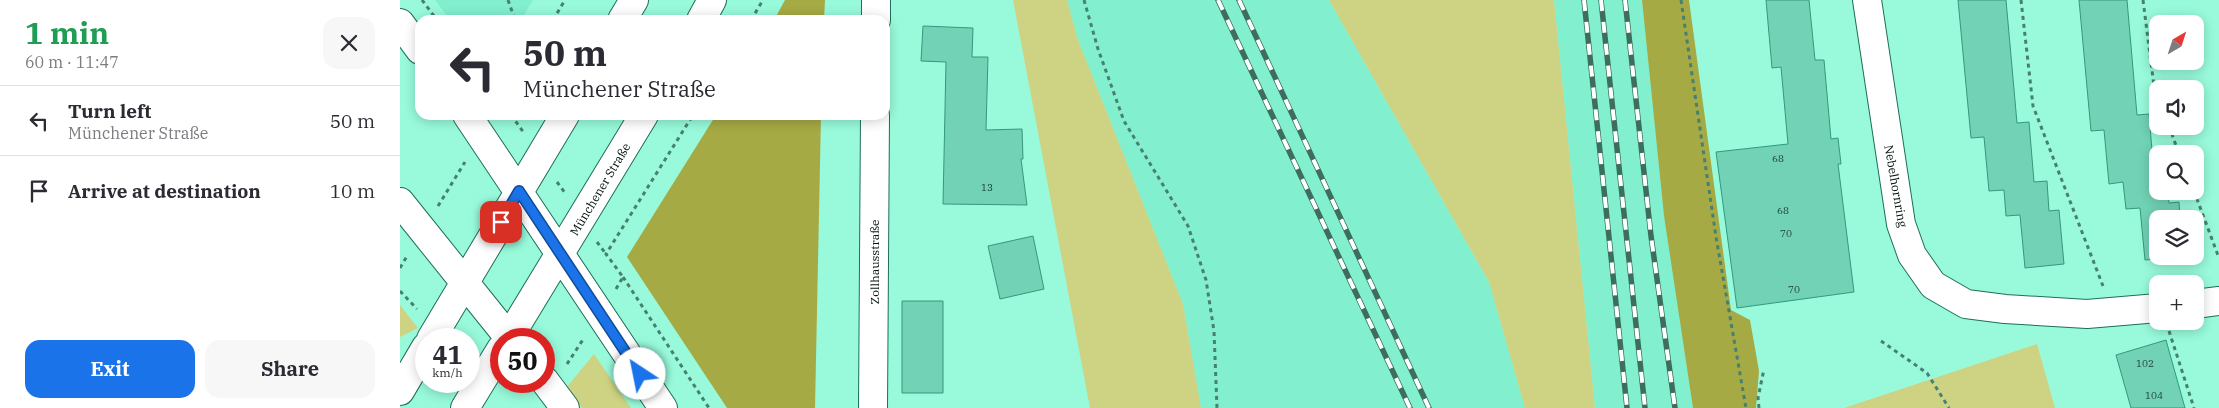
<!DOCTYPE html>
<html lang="en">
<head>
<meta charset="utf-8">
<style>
	:root { --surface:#fff; --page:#f7f7f7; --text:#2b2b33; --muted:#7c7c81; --line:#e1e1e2; --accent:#1a73e8 }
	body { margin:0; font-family:"IBM Plex Serif",serif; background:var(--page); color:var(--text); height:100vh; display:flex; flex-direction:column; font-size:19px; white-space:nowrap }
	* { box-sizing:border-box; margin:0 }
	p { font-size:16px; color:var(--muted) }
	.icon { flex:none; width:28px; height:28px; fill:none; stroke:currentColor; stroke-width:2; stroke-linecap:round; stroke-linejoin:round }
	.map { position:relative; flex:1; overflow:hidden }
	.panel { display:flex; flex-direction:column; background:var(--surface); width:400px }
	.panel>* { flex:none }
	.guide { position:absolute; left:15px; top:15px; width:475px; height:105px; border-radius:15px; box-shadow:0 2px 12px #0003; background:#fff; color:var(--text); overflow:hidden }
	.needle { width:32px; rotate:39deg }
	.controls { position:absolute; left:1749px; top:15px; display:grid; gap:10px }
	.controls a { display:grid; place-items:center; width:55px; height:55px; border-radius:10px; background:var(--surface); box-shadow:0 2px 12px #0003; font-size:25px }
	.speed { position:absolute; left:15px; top:328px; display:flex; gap:10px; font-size:25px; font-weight:700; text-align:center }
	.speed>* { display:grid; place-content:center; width:65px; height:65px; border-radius:50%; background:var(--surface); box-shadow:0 2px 12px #0003; line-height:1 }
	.speed small { font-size:12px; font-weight:400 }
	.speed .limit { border:8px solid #d22; background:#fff; color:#111 }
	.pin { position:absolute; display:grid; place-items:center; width:42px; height:42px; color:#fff; margin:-21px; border-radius:10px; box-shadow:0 2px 8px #0006 }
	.me { position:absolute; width:55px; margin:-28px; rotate:326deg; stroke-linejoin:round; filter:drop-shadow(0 0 4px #0008) }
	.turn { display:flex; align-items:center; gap:18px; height:105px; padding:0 25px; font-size:22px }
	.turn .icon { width:65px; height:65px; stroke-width:2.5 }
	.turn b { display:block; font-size:35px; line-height:42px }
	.round { display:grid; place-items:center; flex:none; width:52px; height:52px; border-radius:15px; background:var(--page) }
	.overview { display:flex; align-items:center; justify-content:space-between; height:85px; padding:0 25px }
	h1 { font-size:30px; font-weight:700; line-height:38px; color:#1e9e55 }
	.cta { display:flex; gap:10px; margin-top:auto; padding:10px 25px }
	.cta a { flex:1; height:58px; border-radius:15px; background:var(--accent); color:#fff; font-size:20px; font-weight:700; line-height:58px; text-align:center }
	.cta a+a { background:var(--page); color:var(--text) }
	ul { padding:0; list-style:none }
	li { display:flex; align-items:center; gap:15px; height:70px; padding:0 25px; border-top:1px solid var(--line) }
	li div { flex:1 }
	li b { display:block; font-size:19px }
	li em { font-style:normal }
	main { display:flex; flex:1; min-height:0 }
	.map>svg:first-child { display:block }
</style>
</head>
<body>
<main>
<section class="panel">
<div class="overview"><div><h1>1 min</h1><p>60 m · 11:47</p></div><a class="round"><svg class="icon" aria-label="close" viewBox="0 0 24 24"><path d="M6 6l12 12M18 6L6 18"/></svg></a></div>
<ul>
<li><svg class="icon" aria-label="left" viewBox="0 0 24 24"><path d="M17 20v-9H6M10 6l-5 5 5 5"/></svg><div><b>Turn left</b><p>Münchener Straße</p></div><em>50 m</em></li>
<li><svg class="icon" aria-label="arrive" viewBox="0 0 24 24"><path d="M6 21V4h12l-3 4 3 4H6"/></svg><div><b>Arrive at destination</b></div><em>10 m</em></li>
</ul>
<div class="cta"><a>Exit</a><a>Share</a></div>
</section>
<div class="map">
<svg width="1819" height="408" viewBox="0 0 1819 408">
	<rect width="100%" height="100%" fill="#98fadb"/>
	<path fill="#82efce" d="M35 0H133L121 20H50Z
		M667 0H929L1089 282 1125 408H801L783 304 678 40Z
		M1154 0H1242L1264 216 1293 408H1195Z"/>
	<path fill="#ced383" d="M613 0H667L678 40 783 304 801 408H690Z
		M929 0H1154L1195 408H1125L1089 282Z
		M0 305 18 328 0 337Z
		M1637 344 1655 408H1443H1444Z
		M194 354 231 408H182L166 388Z"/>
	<path fill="#a5aa44" d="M385 0H425L424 20H374Z
		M1242 0H1289L1331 310 1350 320 1359 371 1356 408H1293L1264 216Z
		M316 115H421L415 408H327L227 257Z"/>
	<path fill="#71d2b5" stroke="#32997d" d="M1366 0H1409L1415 60H1424L1431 139 1438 138 1441 164H1438L1454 292 1337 308 1316 152 1388 144 1381 67 1372 68Z
		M1558 0H1606L1617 123 1629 122 1634 182 1647 181 1649 211 1659 210 1664 264 1625 268 1620 215 1606 216 1604 190 1589 191 1584 137 1571 138Z
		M1679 0H1727L1737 115 1749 114 1754 175H1758V191H1768L1769 203 1779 202 1780 219H1758V256L1784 257 1745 260 1740 208 1726 209 1723 182 1709 184 1704 130 1691 131Z
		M523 26 573 28 572 57H588L586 130 622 129 623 159H621L627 205 543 204 546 62 521 61Z
		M633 236 644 289 600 299 588 246Z
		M502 301H543V393H502Z
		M1766 340 1785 408H1731L1716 355Z"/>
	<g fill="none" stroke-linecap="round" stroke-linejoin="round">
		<g stroke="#1f6e59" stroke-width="30">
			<path id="minor" d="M1467 0 1501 224 1512 255 1533 285 1566 304 1605 309 1687 314 1758 308
				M476 20V0
				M1795 304 1819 301
				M473 408 475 115"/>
		</g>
		<g stroke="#1f6e59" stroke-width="30">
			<path id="major" d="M222 20 234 0
				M301 20 312 0
				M0 23 20 50
				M67 115 263 408
				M0 202 110 339
				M31 339 165 115
				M108 339 244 115
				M144 380 165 408
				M0 391 26 347
				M65 408 101 349"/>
		</g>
		<path stroke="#48806e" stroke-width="3" stroke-dasharray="4 4" stroke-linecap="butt" d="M22 0 37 20
			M108 0 115 20
			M684 0 698 49 724 121 788 226 806 280 814 331 817 408
			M1281 0 1316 237 1346 408
			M1621 0 1633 106 1703 286
			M1743 0 1754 86 1758 96
			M153 20 165 0
			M351 20 363 0
			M111 115 124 133
			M1769 126 1779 154
			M157 182 165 193
			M1794 191 1819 258
			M38 206 65 162
			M197 242 206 254
			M0 268 7 256
			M223 277 309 408
			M216 289 223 277 206 254 293 115
			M0 291 17 309
			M1769 331 1794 408
			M1481 341 1527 373 1549 408
			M167 364 184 338
			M1359 408 1358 398 1364 369"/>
		<use href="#minor" stroke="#fff" stroke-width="28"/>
		<use href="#major" stroke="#fff" stroke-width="28"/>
		<g stroke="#3c6d5d" stroke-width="5.5">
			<path id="rail" d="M818 0 1010 408
				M839 0 1029 408
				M1184 0 1227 408
				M1201 0 1245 408
				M1225 0 1251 236 1275 408"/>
		</g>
		<use href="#rail" stroke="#fff" stroke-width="4" stroke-dasharray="11" stroke-linecap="butt"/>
	</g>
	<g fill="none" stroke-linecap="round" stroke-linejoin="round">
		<g stroke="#114b97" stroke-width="12">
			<path id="route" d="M101 222 119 191 240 374"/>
		</g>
		<use href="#route" stroke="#1a73e8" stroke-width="9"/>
	</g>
	<g text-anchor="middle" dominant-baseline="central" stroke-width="5" stroke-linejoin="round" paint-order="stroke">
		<g font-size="10" fill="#1c4136">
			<text x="1378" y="158">68</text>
			<text x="587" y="187">13</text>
			<text x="1383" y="210">68</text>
			<text x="1386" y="233">70</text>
			<text x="1394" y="289">70</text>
			<text x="1745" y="363">102</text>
			<text x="1754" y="395">104</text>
		</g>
		<g font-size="12" fill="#00110b" stroke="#fff">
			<text transform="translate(1496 186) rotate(80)">Nebelhornring</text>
			<text transform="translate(200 189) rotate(-59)">Münchener Straße</text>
			<text transform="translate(474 262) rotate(-90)">Zollhausstraße</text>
		</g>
	</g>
</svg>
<div class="controls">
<a><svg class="needle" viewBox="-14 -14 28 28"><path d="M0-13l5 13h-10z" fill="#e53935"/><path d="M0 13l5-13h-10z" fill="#7c7c81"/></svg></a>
<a><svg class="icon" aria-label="sound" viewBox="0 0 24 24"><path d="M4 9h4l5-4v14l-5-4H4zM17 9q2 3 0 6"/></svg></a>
<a><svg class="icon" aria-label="search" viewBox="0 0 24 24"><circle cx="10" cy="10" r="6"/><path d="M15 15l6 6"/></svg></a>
<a><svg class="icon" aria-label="layers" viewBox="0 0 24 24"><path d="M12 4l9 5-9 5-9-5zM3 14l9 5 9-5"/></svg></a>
<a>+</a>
</div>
<div class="speed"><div>41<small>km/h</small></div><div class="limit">50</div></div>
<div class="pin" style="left:101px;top:222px;background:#d93025"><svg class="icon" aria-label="arrive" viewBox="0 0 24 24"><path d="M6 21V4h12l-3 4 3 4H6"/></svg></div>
<svg class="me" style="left:240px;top:374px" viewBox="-20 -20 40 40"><circle r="19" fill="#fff"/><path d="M0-13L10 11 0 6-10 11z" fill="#1a73e8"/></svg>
<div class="guide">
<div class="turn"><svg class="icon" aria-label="left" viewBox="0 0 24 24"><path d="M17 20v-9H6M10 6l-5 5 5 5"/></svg><div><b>50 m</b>Münchener Straße</div></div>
</div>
</div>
</main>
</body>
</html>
